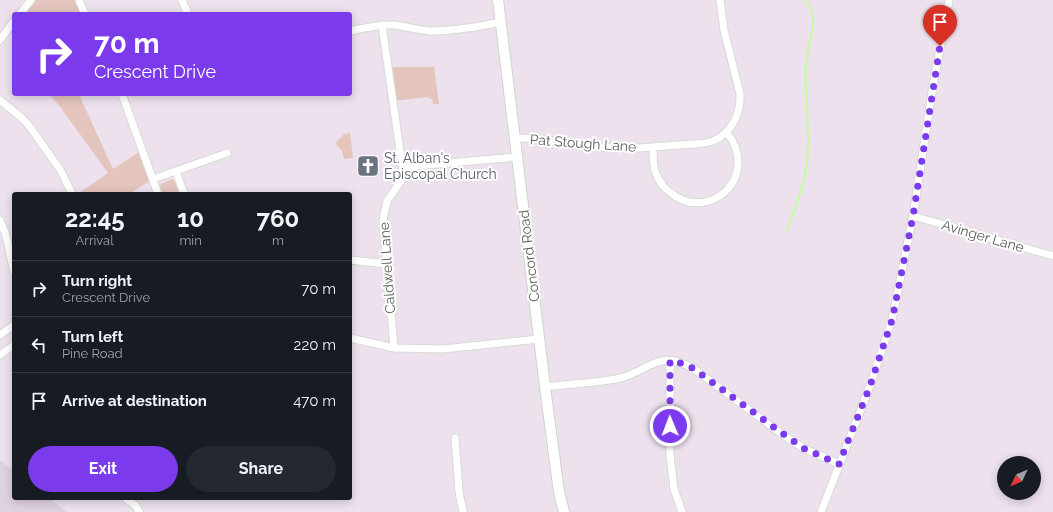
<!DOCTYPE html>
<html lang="en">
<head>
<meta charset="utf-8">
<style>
	:root { --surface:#171b24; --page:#242831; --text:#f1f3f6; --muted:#9ea1a6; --line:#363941; --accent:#7c3aed }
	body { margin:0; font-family:Raleway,sans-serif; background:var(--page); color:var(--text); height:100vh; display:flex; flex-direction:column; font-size:15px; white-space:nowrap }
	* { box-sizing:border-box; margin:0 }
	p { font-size:13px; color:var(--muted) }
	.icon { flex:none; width:22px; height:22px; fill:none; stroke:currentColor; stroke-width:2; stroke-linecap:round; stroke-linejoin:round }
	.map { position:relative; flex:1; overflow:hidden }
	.details { position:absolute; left:12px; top:192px; width:340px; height:308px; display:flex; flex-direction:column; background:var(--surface); border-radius:4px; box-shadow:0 2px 10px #0003 }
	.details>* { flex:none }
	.banner { position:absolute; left:12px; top:12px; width:340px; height:84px; border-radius:4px; box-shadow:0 2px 10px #0003; background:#7c3aed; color:#fff; overflow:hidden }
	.needle { width:26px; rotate:226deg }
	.controls { position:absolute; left:997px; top:456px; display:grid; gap:8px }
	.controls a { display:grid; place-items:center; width:44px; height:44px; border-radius:50%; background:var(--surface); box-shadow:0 2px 10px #0003; font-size:20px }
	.pin { position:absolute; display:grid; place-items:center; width:34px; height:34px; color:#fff; margin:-41px -17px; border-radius:50% 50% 50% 0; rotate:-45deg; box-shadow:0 0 4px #0007 }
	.pin .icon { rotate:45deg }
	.me { position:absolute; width:44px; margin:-22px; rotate:359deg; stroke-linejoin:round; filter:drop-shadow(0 0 3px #0008) }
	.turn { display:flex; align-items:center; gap:14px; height:84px; padding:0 16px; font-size:18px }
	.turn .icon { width:52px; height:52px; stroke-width:2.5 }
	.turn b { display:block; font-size:28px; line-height:34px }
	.eta { display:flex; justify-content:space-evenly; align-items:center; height:68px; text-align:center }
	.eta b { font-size:24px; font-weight:700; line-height:28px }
	.action { display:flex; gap:8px; margin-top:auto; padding:8px 16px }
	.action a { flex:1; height:46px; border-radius:24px; background:var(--accent); color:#fff; font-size:16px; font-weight:700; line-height:46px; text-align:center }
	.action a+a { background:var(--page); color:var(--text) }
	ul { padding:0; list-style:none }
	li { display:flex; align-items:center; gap:12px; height:56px; padding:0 16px; border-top:1px solid var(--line) }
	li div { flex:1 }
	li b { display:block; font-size:15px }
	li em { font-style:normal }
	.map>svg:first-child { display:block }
</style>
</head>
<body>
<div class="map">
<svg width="1053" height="512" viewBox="0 0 1053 512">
	<rect width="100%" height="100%" fill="#ece1ed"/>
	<path fill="#dfd2df" d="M0 460 14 471V498H49L67 512H0Z"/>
	<path fill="#e4c5bd" d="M32 0H78L85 14H21Z
		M389 67H434L439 104H433L432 99 428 97 393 101Z
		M49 94H88L80 97 113 169 142 150 153 179 129 194H78L108 173 61 108Z
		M350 133 353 158 344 159 342 151 335 143 344 134Z
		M172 179 177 182 181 194H162L160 188 161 184Z"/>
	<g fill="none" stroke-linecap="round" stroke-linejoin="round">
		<path stroke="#c0fe9f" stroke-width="2" d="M787 230C795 208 804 186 807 163 811 130 804 97 806 65 807 50 813 34 813 20 813 12 810 6 806 0"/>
		<g stroke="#d5dbd4" stroke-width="9">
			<path id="minor" d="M79 0 85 14
				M182 0 188 14
				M20 14 31 0
				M382 25 403 172 401 181 387 201 383 220 394 348
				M350 31C364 28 378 24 393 25 405 26 417 30 430 31 454 31 477 27 501 22
				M0 40 14 21
				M122 94 158 194
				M0 100 23 119 30 127 61 171 72 194
				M515 138C544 138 571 144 600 147 625 150 651 147 677 145 688 144 702 145 713 141 732 133 741 113 740 94L724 30 720 0
				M653 147C653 155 653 164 655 171 662 193 687 208 709 201 740 191 747 155 726 132
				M403 167 517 157
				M176 171 184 194
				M153 179 227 153
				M913 216 1053 256
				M0 220 6 235 14 272
				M350 260 386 264
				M0 335 14 325
				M350 338 394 348 443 349 539 339
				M0 355 14 345
				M670 361V455L674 489 682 512
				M545 387C568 384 592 383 616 379 649 373 656 347 694 369L786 437 805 449 839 464
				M455 438 459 492 463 512
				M125 498 136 506 139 512
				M821 512 870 386 892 320 913 216 932 92 949 0"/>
		</g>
		<g stroke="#cdd5cc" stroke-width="12">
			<path id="secondary" d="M498 0 545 387 559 492 564 512"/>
		</g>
		<use href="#minor" stroke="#fff" stroke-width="7"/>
		<use href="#secondary" stroke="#fff" stroke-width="10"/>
	</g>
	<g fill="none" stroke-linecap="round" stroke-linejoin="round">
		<path stroke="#7c3aed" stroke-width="7" stroke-dasharray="0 12.6" d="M670 426V361L685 364 694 369 786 436 805 449 839 464 870 386 892 320 913 216 940 46"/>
	</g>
	<defs>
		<g id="church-square" transform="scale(1.15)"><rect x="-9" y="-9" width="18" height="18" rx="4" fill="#6b7280" stroke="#fff"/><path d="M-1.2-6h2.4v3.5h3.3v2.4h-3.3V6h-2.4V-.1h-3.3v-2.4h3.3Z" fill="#fff"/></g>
	</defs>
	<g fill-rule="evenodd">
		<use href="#church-square" x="368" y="166"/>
	</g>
	<g text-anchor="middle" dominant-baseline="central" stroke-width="4" stroke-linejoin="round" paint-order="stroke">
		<g font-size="14" fill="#5b625a" stroke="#fff">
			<text transform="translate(583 143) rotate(4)">Pat Stough Lane</text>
			<text transform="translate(983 236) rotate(16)">Avinger Lane</text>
			<text transform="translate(529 256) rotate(-97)">Concord Road</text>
			<text transform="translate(387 268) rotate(-94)">Caldwell Lane</text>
		</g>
		<g font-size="14" fill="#5b616d" stroke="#fff" text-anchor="start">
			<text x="384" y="158">St. Alban's<tspan x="384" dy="16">Episcopal Church</tspan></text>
		</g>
	</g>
</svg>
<div class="controls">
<a><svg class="needle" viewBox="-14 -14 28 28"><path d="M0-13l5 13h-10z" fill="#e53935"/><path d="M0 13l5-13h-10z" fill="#9ea1a6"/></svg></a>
</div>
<div class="pin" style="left:940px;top:46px;background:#d93025"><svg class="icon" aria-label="arrive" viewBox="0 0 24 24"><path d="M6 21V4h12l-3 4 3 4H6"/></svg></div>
<svg class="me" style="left:670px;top:426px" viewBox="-20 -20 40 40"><circle r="17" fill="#7c3aed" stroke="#fff" stroke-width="3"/><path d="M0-11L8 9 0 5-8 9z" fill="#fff"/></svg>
<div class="banner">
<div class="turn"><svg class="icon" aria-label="right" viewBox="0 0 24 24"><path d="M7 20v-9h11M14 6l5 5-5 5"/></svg><div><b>70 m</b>Crescent Drive</div></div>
</div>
<section class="details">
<div class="eta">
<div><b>22:45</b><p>Arrival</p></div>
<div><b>10</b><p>min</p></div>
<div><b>760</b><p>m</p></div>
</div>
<ul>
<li><svg class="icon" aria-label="right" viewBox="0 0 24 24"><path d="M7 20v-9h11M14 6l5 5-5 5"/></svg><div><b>Turn right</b><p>Crescent Drive</p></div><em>70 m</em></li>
<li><svg class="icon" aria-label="left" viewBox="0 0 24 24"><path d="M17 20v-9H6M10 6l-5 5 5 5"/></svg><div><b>Turn left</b><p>Pine Road</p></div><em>220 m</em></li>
<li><svg class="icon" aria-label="arrive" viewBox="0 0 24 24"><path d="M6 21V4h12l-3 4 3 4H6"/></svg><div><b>Arrive at destination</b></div><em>470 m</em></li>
</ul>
<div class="action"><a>Exit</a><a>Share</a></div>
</section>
</div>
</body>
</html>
